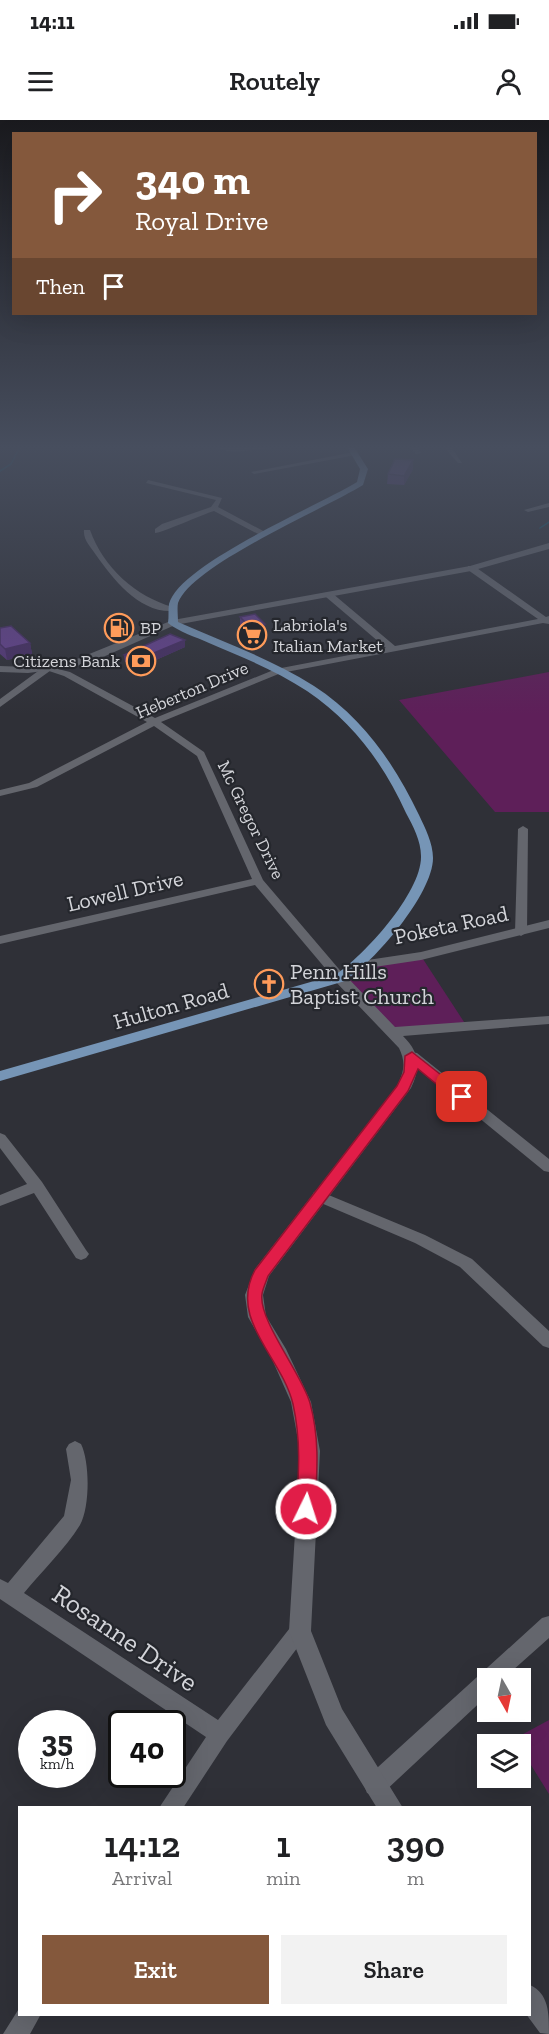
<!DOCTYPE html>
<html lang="en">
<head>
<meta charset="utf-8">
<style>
	:root { --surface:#fff; --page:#f2f2f2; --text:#202124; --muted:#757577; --accent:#84583c }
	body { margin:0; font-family:"Zilla Slab",serif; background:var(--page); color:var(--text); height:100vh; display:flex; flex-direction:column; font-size:22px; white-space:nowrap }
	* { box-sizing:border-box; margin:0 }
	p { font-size:20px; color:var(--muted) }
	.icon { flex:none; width:33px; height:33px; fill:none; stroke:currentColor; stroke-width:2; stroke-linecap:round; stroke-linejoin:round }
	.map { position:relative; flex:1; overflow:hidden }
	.details { position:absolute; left:18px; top:1686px; width:513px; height:210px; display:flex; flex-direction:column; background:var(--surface); border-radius:0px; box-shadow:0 6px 24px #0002 }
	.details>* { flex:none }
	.guide { position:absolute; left:12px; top:12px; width:525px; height:183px; border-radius:0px; box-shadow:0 6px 24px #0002; background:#84583c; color:#fff; overflow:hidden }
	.needle { width:39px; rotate:171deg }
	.buttons { position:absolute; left:477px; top:1548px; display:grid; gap:12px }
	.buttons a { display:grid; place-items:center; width:54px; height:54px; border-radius:0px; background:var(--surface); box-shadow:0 6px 24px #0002; font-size:30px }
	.speed { position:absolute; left:18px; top:1590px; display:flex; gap:12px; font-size:30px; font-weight:700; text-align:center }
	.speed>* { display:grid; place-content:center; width:78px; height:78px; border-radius:50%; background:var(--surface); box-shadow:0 6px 24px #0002; line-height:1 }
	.speed small { font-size:15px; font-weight:400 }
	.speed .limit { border:3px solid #111; border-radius:9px; background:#fff; color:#111 }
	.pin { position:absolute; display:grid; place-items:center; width:51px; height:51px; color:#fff; margin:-26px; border-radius:12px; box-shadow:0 3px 9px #0006 }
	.me { position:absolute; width:66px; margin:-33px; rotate:4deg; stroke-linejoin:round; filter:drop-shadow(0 0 4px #0008) }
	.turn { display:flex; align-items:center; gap:21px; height:126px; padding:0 24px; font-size:27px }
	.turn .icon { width:78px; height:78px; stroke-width:2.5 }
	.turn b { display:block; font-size:42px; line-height:51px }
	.then { display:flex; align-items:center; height:57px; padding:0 24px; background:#0003; gap:12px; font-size:22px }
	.eta { display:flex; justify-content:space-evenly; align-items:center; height:102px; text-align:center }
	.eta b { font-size:36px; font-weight:600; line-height:42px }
	.action { display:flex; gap:12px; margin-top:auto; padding:12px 24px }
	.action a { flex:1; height:69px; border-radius:0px; background:var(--accent); color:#fff; font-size:24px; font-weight:600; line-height:69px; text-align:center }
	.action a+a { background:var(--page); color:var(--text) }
	.status { display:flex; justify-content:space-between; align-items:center; height:42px; padding:0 30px; background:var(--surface); direction:ltr }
	.status svg { height:16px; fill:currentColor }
	header { display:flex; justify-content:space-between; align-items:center; height:78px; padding:0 24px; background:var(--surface); font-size:27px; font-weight:600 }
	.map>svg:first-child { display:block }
</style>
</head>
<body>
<div class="status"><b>14:11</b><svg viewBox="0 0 49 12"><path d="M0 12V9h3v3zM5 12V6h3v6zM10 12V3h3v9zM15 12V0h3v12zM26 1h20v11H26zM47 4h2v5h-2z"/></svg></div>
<header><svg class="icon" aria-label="menu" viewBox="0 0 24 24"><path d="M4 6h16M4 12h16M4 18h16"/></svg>Routely<svg class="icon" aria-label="person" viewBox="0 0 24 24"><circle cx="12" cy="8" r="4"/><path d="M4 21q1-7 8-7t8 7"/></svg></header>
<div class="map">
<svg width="549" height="1914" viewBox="0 0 549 1914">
	<rect width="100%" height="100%" fill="#2f3037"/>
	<path fill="#5e1f59" d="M549 552V692H495L399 580Z
		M421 836 466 905 392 912 340 858 361 845Z
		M549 1600V1674L521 1629 520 1624 514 1619Z"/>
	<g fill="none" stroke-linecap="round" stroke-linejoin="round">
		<path stroke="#0f596d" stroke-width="1.5" d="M0 351 11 344 20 327
			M540 408 549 402"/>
		<path fill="#64666d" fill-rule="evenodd" d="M210 327H283L233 332Z
			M410 327H417L421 333 416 334Z
			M444 327H451L462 343H458Z
			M354 332 356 335 254 354 251 352Z
			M148 360 222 378 218 387 267 413 260 415 214 391C203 394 162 413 155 413V409L162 404 211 387 216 380 146 363Z
			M549 383V387L528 392 524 390Z
			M84 410H90C103 447 136 477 173 487V491C139 493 113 459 96 435 91 427 83 420 84 410Z
			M468 446H474L546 497 549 496V504L543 503 281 553 161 602 204 632 263 760 344 855 346 858 344 861H336L255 765 0 824V816L252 759 197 636 154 606 37 667 0 676V670L29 663 147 602 64 556 46 550V546L70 552 155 598 276 549 386 528 326 477V473H332L395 526 538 499 468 450Z
			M523 706 528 709 527 812 521 816 515 812 518 709Z
			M412 932 417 933 549 1039V1052L544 1051 407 939 405 936 407 933Z
			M0 1013 5 1015 42 1062 86 1130 89 1134 86 1138 81 1140 76 1138 34 1073 0 1086V1075L27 1064 0 1028Z
			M319 1071 425 1115 472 1139 549 1211V1228L543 1226 460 1147 415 1123 314 1080 312 1076 314 1072Z
			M75 1321 81 1324C90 1342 90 1387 80 1405 65 1429 42 1451 24 1473L218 1600 293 1504 300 1502 307 1504 310 1511 227 1621 183 1688H159L206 1617 0 1479V1459L8 1463 64 1396 71 1360 66 1329 69 1324Z
			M549 1496V1518L504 1558H488V1575L383 1673 375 1676 367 1673 364 1665 367 1657 542 1498Z
			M20 1887V1894H41L30 1914H3Z"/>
		<path fill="#64666d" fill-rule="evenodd" d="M45 546 54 548 0 587V579Z
			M549 800V808L421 840 361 849 354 845 361 841 421 832Z
			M340 854 345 855 395 907 549 896V904L403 916C420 933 421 947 411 968L269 1156 263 1175 266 1196 286 1229 311 1282 320 1331 311 1511 342 1589 403 1688H377L326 1605 289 1511 300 1331 291 1282 271 1237 248 1197 245 1175 255 1149 397 966C404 952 406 942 399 928L335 861 333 858 335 855Z
			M530 1865C549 1874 549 1893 549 1914L540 1913 526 1894H530Z"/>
		<path fill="#64666d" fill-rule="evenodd" d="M549 423V429L471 451 175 505 103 537 74 547 28 553 0 552V546L28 547 72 541 173 500 470 446Z"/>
		<path fill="#7695b6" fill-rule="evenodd" d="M347 327H354L368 349 363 365C324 389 192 445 178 483 177 488 178 496 178 502 223 522 272 539 314 566 363 598 394 643 419 695 425 708 433 723 433 738 433 774 374 842 345 861L0 961V951L335 855C364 836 422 772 421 736 421 721 413 706 406 693 383 643 353 602 307 571 277 551 242 537 209 523 196 517 179 512 168 503 169 497 168 490 169 484 179 444 318 386 357 362L360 349Z"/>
	</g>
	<path fill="#563879" d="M413 349 404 365 387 364 388 354Z
		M240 497 265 518 250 521 240 512Z
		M0 508 30 523 32 534 7 540 0 534Z
		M185 520V527L138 548 125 542 124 535Z"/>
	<path fill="#462e63" d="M413 340V349L404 365V356Z
		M265 504V518L250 521V507Z
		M185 520V527L138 548 137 540Z
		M30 523 32 534 7 540 5 529Z"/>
	<path fill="#64418d" stroke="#462e63" stroke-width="1.5" d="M395 339 413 340 404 356 388 354Z
		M255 494 265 504 250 507 240 497Z
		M11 506 30 523 5 529 0 524V508Z
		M170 514 185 520 137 540 124 535Z"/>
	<linearGradient id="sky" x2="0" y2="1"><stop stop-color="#1a1a1e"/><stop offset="0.55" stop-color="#474e5e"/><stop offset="1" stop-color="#474e5e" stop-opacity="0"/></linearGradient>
	<rect width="549" height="595" fill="url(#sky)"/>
	<path fill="#e11d48" stroke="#92132f" stroke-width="1.5" d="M412 932 469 977 462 982 457 981 418 949 408 971 268 1156C266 1162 263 1168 262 1174 258 1200 302 1254 310 1283 320 1319 317 1353 315 1389L312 1395 306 1397 299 1395 296 1389C299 1353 301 1320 293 1284 282 1237 228 1200 255 1150L397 966 404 952 405 936Z"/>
	<defs>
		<g id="fuel-ring" transform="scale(1.5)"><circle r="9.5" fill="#25272d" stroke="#ff9b5a" stroke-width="1.5"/><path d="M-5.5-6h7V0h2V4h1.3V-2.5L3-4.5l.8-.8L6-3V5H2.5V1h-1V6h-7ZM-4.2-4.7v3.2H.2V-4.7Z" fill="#ff9b5a"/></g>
		<g id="supermarket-ring" transform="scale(1.5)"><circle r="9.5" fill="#25272d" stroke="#ff9b5a" stroke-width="1.5"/><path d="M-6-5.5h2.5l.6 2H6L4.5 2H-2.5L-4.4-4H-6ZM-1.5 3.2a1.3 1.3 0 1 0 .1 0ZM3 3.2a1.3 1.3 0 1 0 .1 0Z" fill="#ff9b5a"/></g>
		<g id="bank-ring" transform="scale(1.5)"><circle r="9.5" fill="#25272d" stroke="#ff9b5a" stroke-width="1.5"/><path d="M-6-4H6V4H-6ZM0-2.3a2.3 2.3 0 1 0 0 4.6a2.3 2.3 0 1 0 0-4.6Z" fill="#ff9b5a"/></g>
		<g id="church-ring" transform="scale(1.5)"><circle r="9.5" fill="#25272d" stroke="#ff9b5a" stroke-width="1.5"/><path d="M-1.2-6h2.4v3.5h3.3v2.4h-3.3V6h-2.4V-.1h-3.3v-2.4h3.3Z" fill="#ff9b5a"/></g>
	</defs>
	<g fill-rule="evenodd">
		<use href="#fuel-ring" x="119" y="508"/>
		<use href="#supermarket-ring" x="252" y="515"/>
		<use href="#bank-ring" x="141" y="541"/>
		<use href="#church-ring" x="269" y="864"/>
	</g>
	<g text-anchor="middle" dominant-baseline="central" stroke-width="4.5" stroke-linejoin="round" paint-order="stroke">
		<g font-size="18" fill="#d3d4d9" stroke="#25272d" text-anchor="start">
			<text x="273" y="505">Labriola's<tspan x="273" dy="21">Italian Market</tspan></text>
			<text x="140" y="508">BP</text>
			<text x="120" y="541" text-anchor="end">Citizens Bank</text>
		</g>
		<g font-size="18" fill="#d3d4d9" stroke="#25272d">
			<text transform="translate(192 570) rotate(-23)">Heberton Drive</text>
			<text transform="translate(251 700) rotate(64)">Mc Gregor Drive</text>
		</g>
		<g font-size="22" fill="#d3d4d9" stroke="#25272d">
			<text transform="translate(125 771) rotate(-13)">Lowell Drive</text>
			<text transform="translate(451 805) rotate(-12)">Poketa Road</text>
			<text transform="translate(171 886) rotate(-16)">Hulton Road</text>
		</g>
		<g font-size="22" fill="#d3d4d9" stroke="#25272d" text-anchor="start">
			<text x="290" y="851">Penn Hills<tspan x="290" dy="25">Baptist Church</tspan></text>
		</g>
		<g font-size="27" fill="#d3d4d9" stroke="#25272d">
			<text transform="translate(125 1518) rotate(34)">Rosanne Drive</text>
		</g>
	</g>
</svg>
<div class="buttons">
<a><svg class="needle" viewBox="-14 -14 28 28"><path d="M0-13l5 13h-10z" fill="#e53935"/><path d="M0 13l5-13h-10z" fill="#757577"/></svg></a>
<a><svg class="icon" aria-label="layers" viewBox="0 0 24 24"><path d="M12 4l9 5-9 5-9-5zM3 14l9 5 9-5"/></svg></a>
</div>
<div class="speed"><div>35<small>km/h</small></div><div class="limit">40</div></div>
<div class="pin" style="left:462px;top:977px;background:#d93025"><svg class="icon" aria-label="arrive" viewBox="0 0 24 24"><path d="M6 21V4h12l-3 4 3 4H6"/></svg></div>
<svg class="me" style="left:306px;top:1389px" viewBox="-20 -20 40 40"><circle r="17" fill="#e11d48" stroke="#fff" stroke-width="3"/><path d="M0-11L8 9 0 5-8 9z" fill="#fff"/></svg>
<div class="guide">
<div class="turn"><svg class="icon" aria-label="right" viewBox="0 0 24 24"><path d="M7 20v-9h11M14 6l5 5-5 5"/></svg><div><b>340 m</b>Royal Drive</div></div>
<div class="then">Then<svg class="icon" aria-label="arrive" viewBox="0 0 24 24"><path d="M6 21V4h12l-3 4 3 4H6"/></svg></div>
</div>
<section class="details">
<div class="eta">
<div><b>14:12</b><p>Arrival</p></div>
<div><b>1</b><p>min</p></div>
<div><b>390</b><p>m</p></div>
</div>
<div class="action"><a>Exit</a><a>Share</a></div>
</section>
</div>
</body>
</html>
